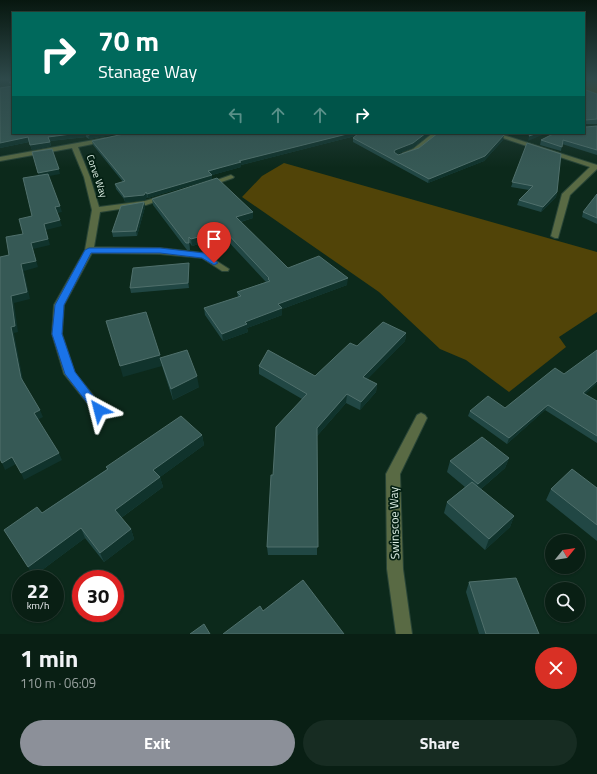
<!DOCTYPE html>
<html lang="en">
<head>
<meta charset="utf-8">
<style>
	:root { --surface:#091f14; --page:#172c22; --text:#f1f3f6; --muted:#99a2a0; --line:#293d34; --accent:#8c9099 }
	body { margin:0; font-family:"Titillium Web",sans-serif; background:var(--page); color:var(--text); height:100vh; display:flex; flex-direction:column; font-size:15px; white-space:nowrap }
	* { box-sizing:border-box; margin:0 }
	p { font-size:13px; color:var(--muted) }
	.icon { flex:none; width:22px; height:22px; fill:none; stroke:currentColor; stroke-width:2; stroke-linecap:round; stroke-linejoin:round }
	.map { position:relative; height:634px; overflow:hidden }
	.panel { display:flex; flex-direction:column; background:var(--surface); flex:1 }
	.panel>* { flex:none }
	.banner { position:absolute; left:12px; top:12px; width:573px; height:122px; border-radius:0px; box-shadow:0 1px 3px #0004,0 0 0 1px var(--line); background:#00695c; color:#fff; overflow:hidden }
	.needle { width:26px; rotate:60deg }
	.fabs { position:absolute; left:545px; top:534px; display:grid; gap:8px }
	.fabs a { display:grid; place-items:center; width:40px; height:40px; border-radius:50%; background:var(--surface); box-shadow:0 1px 3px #0004,0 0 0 1px var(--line); font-size:20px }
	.speed { position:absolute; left:12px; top:570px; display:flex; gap:8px; font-size:20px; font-weight:700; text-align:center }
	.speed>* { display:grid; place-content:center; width:52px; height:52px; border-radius:50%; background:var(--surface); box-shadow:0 1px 3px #0004,0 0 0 1px var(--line); line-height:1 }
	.speed small { font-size:10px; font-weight:400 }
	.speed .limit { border:6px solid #d22; background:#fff; color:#111 }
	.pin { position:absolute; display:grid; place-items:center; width:34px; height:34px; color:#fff; margin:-41px -17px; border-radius:50% 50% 50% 0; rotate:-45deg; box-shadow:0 0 4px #0007 }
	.pin .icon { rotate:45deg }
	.me { position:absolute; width:44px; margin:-22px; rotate:322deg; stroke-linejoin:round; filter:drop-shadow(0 0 3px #0008) }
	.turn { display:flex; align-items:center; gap:14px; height:84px; padding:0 20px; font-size:18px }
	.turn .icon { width:52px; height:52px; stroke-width:2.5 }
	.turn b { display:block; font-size:28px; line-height:34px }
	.lanes { display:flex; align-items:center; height:38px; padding:0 20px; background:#0003; justify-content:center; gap:20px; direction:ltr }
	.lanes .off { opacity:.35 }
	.round { display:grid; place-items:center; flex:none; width:42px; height:42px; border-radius:21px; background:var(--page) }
	.headline { display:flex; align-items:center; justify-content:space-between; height:68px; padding:0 20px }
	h1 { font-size:24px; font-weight:700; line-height:30px }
	.primary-button { display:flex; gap:8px; margin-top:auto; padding:8px 20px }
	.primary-button a { flex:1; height:46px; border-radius:24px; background:var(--accent); color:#fff; font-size:16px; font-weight:700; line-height:46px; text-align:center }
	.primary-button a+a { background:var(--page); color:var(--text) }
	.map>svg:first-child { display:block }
</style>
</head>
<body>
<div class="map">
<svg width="597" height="634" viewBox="0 0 597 634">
	<rect width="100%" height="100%" fill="#0c291b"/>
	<path fill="#514408" d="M584 79H597V94L584 92Z
		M284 163 597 252V312L559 337 566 347 509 392 466 360 440 349 379 292 242 197 262 176Z"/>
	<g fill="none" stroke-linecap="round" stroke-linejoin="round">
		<g stroke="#294537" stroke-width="2">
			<path id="street" d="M433 133H440C432 142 415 157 403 155V153L413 149Z
				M488 133H497L597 165V169L570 195 558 238H555L551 236 562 194 590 167Z
				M105 138 108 140 107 141 78 147 90 177 99 207 145 201 165 195 169 197 146 205 100 212 94 247 160 248 204 253 229 269 228 271H222L202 258 160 254 92 253 64 305 62 334 75 373 105 410 103 413 99 415 95 413 64 374 52 334 54 305 85 250 92 210 84 177 72 148 0 161V157Z
				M231 175 234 177 233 178 207 187 203 185Z
				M421 413 425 415 427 418 400 474 403 569 412 634H396L387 569 386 474 417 415Z"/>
		</g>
		<use href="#street" fill="#596a44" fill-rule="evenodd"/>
	</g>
	<path fill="#214744" d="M13 81V133H122L89 139 86 137 50 141 51 146 32 150 29 142 0 148V88L12 86 10 85 9 82Z
		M584 91 597 94V124H585L586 127 597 126V155L562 144 561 151 540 145 541 140 584 133Z
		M128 133H431L412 148 397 154 398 155 503 140 484 161 428 183 353 142V138L355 136 241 165V167L212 175V179L148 198 147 197 145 200 125 202 124 199 116 189 115 184 123 182 93 145 92 141Z
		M502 133H509L508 135Z
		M527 143 557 192 556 197 541 212 517 205 519 200 529 190 511 187Z
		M597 194V224L582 217 583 212Z
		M152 199 253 218 241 222 288 268 347 285 282 309V315L247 328 248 332 223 341 205 315 204 308 238 297 237 292 266 282 224 237 192 246 190 243V250H187L153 205Z
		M144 202 145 207 137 236 113 237 112 232Z
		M189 263V288L131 293 130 288Z
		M406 333 405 341 367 379 377 384 376 392 360 410 346 403 317 436V555H268L267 547 273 475 302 399 259 374V366L315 376 357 346Z
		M160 358 199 387 173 400 163 369Z
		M585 395 597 401V443L545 410 507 444 468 416 470 411 505 408Z
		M202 435 204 445 160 477 163 487 121 518 131 529 134 539 104 562 85 538 34 576 4 530 42 513 107 469 106 467Z
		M509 458 505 468 481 489 514 516 510 527 485 550 444 513 447 502 465 487 447 472 450 461Z
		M597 488V541L546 500 551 489Z
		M469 582 539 634H479L466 592Z"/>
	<path fill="#10332c" d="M79 133H86V137L49 141 48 137Z
		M97 133H122L89 139 88 135Z
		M351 133H363V134L241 165V167L212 175V179L148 198 147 194 239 161Z
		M426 133H431L412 148 394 155V152L395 150Z
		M538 133H547L528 141 529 136Z
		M504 135 503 140 484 161 428 183 429 179Z
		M28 137 29 142 0 148V143Z
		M50 142 51 146 32 150 30 145Z
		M59 169 60 174 39 178 38 173Z
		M146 192 147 197 145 200 125 202 124 197Z
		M557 192 556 197 541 212 543 207Z
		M144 202 145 207 137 236 136 231Z
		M60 206 62 212 57 213 55 207Z
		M253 212V218L236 223V217Z
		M60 220 62 226 46 230 50 245 33 249 38 267 24 271 30 299 14 303 18 332 14 333 24 385 21 378 11 327V296L21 264 31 243 44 224Z
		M224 230V237L192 246 191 239Z
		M189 237 190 243V250L189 243Z
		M189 263V288L188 283Z
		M348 278 347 285 282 309V315L247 328 248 332 223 341 222 334 278 304Z
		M406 333 405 341 362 385 363 377Z
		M160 355 162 366 123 377 120 366Z
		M197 376 199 387 173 400 171 389Z
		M597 381V384L580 399 583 393Z
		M377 384 376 392 360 410 361 402Z
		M347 394 346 403 317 436V428Z
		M548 405 545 410 507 444 509 438Z
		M40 410 43 417 37 420 34 413Z
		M202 435 204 445 156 480 153 470Z
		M59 453 62 460 24 480 21 473Z
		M12 457 16 464 5 470 2 463Z
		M509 458 505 468 474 495 478 484Z
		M160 477 163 487 118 520 115 510Z
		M514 516 510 527 485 550 489 539Z
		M81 528 85 538 34 576 28 567Z
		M131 529 134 539 104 562 100 553Z"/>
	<path fill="#365955" stroke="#50706c" d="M13 81V85L9 82Z
		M13 86V133H79L48 137 50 142 30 145 28 137 0 143V88Z
		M586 90 597 94V119L585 120 584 122V91Z
		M584 122 586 127 597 126V150L563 140 562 147 541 140 555 133H584Z
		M86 133H97L88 135Z
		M128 133H351L239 161 241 162 208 171 212 175 147 194 146 192 144 195 124 197V196L115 184 125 181 92 141Z
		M359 133H426L413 143 395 150 394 152 398 155 419 148 438 133H497L504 135 485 156 429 179 353 138Z
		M531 133H538L529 136Z
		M527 143 561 154 557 192 543 207 519 200 533 186 512 182Z
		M52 149 59 169 38 173 32 152Z
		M48 174 60 206 55 207 60 220 44 224 48 239 31 243 36 261 21 264 27 292 11 296 15 326 11 327 21 378 40 410 34 413 59 453 21 473 12 457 2 463 0 459V257L9 255 6 237 23 234 19 219 32 216 23 178Z
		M217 178 253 212 236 217 288 268 319 256 348 278 278 304 282 308 245 322 247 324 222 334 204 308 241 296 237 292 270 281 268 279 269 278 224 230 191 239 189 237V243H186L152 199Z
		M597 194V218L583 212Z
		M144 202 136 231 112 232 121 206Z
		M189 263 188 283 130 288 133 268Z
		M146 312 160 355 120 366 106 321Z
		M383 322 406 333 363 377 377 384 361 402 347 394 317 428 318 547H267L271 475H273L276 427 307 394 259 366 268 350 315 376 350 343 357 346Z
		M187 350 197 376 171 389 160 358Z
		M597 350V381L583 393 597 401V436L548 405 509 438 470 411 488 396 505 408 555 368 564 374Z
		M181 416 202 435 153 470 160 477 115 510 131 529 100 553 81 528 28 567 4 530 37 507 42 513 108 469 106 467Z
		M482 437 509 458 478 484 450 461Z
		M572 469 597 488V525L551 489Z
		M472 482 514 516 489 539 447 502Z
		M516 578 539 634H486L469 582Z
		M303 580 344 634H223L260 606 263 611Z
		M204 624 210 634H190Z"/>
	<linearGradient id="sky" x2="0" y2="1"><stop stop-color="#07170f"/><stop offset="0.47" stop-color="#2e494a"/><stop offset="1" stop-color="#2e494a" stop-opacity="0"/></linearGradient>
	<rect width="597" height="168" fill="url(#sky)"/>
	<path fill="#1a73e8" stroke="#114b97" d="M89 248H160L204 253 218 263 214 265 202 258 160 253H91L64 305 62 334 75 372 104 410 103 413 99 414 95 413 65 374 52 334 55 305 85 250Z"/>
	<g text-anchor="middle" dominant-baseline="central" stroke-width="3.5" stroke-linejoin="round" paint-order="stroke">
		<g font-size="10" fill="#deefe5" stroke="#031f12">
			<text transform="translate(97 176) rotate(71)">Corve Way</text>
		</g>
		<g font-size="12" fill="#deefe5" stroke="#031f12">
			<text transform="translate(394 523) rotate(-91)">Swinscoe Way</text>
		</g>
	</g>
</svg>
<div class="fabs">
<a><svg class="needle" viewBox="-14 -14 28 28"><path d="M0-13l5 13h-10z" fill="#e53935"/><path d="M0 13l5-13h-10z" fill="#99a2a0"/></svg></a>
<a><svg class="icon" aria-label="search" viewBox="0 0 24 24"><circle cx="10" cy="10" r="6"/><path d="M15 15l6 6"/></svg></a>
</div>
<div class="speed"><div>22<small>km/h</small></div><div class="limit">30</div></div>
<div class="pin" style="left:214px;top:263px;background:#d93025"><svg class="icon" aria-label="arrive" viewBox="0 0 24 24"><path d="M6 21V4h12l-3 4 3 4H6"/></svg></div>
<svg class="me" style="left:99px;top:410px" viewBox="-20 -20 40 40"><path d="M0-17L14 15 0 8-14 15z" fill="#1a73e8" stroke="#fff" stroke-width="4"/></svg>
<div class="banner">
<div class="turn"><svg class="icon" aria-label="right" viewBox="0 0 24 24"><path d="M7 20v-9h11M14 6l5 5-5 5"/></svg><div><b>70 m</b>Stanage Way</div></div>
<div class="lanes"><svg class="icon off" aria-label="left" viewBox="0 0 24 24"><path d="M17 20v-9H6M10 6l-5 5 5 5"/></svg><svg class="icon off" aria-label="ahead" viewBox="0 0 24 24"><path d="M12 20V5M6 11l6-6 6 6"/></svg><svg class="icon off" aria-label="ahead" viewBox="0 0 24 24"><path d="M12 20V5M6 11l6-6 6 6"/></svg><svg class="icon" aria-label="right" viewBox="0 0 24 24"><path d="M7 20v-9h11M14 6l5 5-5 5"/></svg></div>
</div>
</div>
<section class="panel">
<div class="headline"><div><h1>1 min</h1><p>110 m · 06:09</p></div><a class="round" style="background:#d93025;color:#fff"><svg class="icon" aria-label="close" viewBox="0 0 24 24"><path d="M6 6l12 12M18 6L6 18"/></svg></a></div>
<div class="primary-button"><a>Exit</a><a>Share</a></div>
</section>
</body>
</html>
